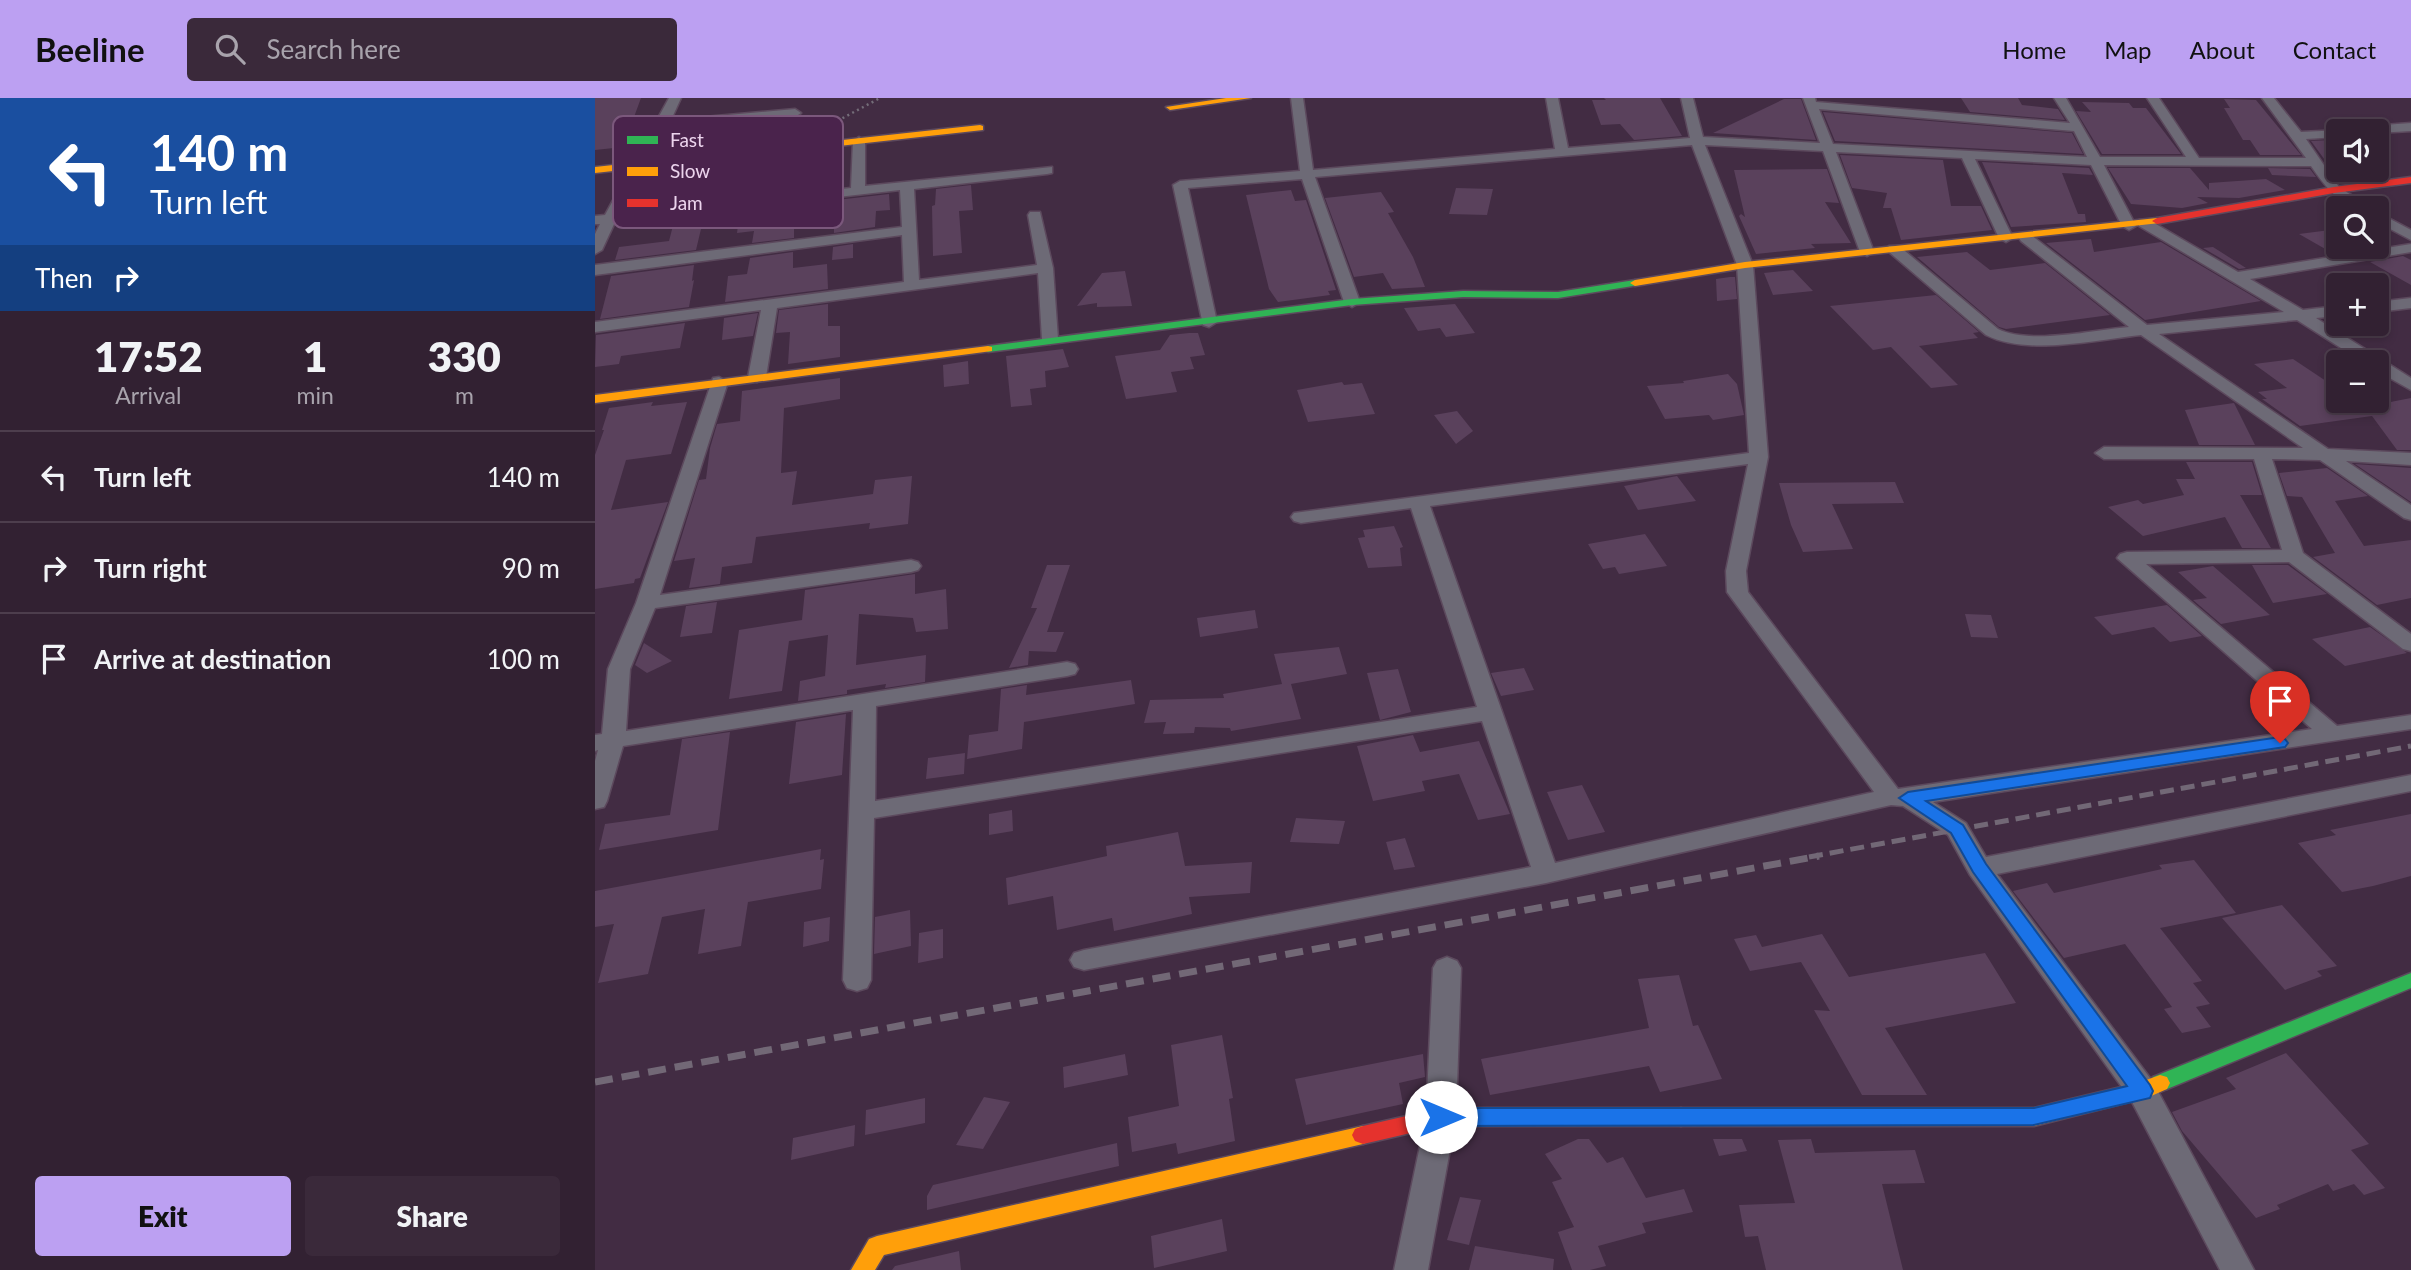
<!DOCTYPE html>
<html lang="en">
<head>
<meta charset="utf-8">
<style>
	:root { --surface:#322132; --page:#3a293a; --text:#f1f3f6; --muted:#a8a3ac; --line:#4d3e4d; --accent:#bca0f2 }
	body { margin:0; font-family:Lato,sans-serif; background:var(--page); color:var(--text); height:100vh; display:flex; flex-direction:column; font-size:26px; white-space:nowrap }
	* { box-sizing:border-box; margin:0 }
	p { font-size:23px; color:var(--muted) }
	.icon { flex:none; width:38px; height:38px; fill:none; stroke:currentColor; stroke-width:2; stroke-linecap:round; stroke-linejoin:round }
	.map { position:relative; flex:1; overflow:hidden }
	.side { display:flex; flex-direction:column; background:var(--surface); width:595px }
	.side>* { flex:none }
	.guide { background:#1a4fa0; color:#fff; overflow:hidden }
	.buttons { position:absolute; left:1731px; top:21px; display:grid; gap:14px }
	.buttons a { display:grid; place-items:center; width:63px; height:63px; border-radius:7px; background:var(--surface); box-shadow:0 4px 10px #0003,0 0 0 2px var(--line); font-size:35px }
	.pin { position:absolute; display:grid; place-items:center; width:60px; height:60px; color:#fff; margin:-72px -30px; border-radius:50% 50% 50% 0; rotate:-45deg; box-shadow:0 0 7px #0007 }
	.pin .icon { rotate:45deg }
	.me { position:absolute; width:77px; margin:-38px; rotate:90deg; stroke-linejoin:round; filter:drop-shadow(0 0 5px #0008) }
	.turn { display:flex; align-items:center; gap:24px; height:147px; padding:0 35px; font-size:32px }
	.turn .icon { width:91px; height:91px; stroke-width:2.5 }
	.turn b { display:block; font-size:49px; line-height:60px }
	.then { display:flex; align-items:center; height:66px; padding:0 35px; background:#0003; gap:14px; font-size:26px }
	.eta { display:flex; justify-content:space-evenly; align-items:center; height:119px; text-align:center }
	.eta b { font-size:42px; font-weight:800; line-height:49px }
	.button { display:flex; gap:14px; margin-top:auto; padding:14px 35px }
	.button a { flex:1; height:80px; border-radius:7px; background:var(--accent); color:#111; font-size:28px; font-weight:800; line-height:80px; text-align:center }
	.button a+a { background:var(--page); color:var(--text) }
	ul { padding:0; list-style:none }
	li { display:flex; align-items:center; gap:21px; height:91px; padding:0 35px; border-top:2px solid var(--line) }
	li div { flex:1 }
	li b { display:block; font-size:26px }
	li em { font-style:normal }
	header { display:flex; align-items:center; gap:42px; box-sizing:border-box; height:98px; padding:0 35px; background:var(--accent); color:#111 }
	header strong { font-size:33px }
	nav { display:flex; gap:38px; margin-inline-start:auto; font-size:24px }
	.search { width:490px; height:63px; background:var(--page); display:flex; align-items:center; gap:18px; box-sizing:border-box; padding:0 24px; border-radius:7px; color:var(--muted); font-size:26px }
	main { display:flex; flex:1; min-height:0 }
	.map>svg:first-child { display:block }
</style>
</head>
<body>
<header>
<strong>Beeline</strong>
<div class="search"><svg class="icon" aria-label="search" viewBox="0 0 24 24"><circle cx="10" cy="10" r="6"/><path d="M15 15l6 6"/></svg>Search here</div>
<nav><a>Home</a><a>Map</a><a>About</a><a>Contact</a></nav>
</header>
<main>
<section class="side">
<div class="guide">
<div class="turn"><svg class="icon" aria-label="left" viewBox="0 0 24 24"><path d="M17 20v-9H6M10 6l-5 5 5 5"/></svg><div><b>140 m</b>Turn left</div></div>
<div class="then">Then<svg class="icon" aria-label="right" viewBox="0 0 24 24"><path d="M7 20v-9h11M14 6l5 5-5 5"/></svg></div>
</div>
<div class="eta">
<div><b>17:52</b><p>Arrival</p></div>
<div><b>1</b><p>min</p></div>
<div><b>330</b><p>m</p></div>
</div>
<ul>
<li><svg class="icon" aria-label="left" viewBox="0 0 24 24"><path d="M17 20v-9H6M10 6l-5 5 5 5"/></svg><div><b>Turn left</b></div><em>140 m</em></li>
<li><svg class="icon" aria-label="right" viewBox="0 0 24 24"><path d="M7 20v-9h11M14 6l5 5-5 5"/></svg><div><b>Turn right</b></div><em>90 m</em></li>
<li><svg class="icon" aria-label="arrive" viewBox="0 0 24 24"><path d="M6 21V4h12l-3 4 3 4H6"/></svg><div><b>Arrive at destination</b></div><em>100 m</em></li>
</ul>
<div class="button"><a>Exit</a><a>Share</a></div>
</section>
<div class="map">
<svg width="1816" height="1172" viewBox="0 0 1816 1172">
	<rect width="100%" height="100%" fill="#422c43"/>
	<path fill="#5a415c" d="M0 0H46L28 49 0 52Z
		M1009 0H1065L1087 38 1039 42 1025 26 1006 27 997 2H1011Z
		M1366 0H1423L1427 7 1463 11 1470 22 1375 14Z
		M1189 1H1206L1221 42 1118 35Z
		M1629 1 1661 2 1706 57H1665L1655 42H1648L1629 10H1635Z
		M1487 4 1534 5 1538 10H1551L1586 56H1507L1481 13 1496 14Z
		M1228 14 1477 35 1488 56 1240 43Z
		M1736 42 1743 46V80L1716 43Z
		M1245 57 1348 62 1356 108H1386L1397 132 1306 142 1296 110H1288L1292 95 1257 90Z
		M1387 64 1494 70 1498 77 1467 75 1483 116H1490L1491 124 1416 129Z
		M1513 70H1595L1614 92V85L1671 81 1690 92 1644 100 1602 99 1613 105 1587 110 1536 106Z
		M1673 70 1715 71 1721 79 1677 77Z
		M1232 71 1244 105 1230 104 1256 145 1216 146 1220 150 1161 156 1144 118 1146 116 1150 119 1139 72Z
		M376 87 378 112 364 113 367 155 338 158 337 108 340 107 341 91Z
		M861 90 898 91 892 117 854 116Z
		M696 92 700 103 711 102 741 192 733 193 735 197 683 204 674 191 651 97Z
		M786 94 799 114 793 115 818 159 830 189 797 191 788 175 759 179 730 100Z
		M294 96 295 112 281 113 280 129 239 135V123L199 128V140L157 145 159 133 142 135 145 113Z
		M104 117 101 131H106L101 152 20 162 24 149 74 143 80 120Z
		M1743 131V155L1739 156 1704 136Z
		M1496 141 1499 154 1566 144 1666 203 1550 222 1451 145Z
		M258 146V160L237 162 238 149Z
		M1618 149 1651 170 1644 171 1608 150Z
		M198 154V170L232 166 233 191 130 204 133 178 152 176 155 160Z
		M1372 154 1395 172 1450 165 1515 217 1411 231 1404 229 1322 159Z
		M1808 158 1816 162V187L1775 164Z
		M99 167 97 183 99 182 94 209 5 221 16 178Z
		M1198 172 1218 193 1178 197 1169 175Z
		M530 173 537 208 502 209V205L482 208 507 175Z
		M1135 179H1140L1142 201 1122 203 1121 181Z
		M1341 197 1384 234 1378 235 1383 240 1324 248 1363 287 1336 290 1296 249 1278 252 1235 208Z
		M233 206V228H245V259L193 266 195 234 181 235 184 212Z
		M860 206 880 235 851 239 845 230 823 233 809 210Z
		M163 215 158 238 127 242 129 220Z
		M90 225 85 250 26 258 24 266 0 269 1 237Z
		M594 235H603L610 257 595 259 599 271 576 274 582 294 531 301 520 258 565 252 575 237Z
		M468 251 474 269 450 273 451 289 435 291 437 307 416 309 411 258Z
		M1698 261 1743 291V303H1761L1770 309 1816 300V352H1802L1777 318 1705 328 1667 301H1672L1663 294 1692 290 1659 266Z
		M373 263 374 286 349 289 348 267Z
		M1133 276 1142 286 1149 317 1118 322 1114 317 1070 321 1052 288 1089 285 1088 283Z
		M245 280V301L189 310 186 375 202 373 197 407 278 396 280 382 317 378 313 426 274 431 275 425 161 439 157 465 127 469 125 486 94 490 100 460 79 463 104 382 111 381 115 350 122 326 145 323 147 293Z
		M747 284 749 287 767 285 780 316 713 324 702 292Z
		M58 304 56 308 92 304 76 356 31 362 16 412 73 404 45 480 40 481 39 485 0 491V357L9 332H7L14 310Z
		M1639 305 1660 347H1604L1590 312Z
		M862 313 878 333 861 346 839 317Z
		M1591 364H1657L1667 397H1645L1676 450H1647L1630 419 1548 438 1513 409 1543 402 1548 406 1589 397 1581 381H1600Z
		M1760 366 1816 370V404Z
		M1732 370 1773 398 1740 403 1769 448 1816 442V500L1782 507 1718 459 1740 455 1707 399 1692 398 1684 375Z
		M1082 378 1101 403 1043 412 1029 388Z
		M1300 384 1309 405 1237 406 1258 451 1208 454 1196 427 1184 385Z
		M799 428 808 449 805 450 807 468 773 470 763 440 770 439 768 432Z
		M1050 436 1072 468 1024 476 1020 469 1008 471 993 446Z
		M452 467H475L452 534H469L461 554 434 553 433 567 414 570 442 510H436Z
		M1657 467H1693L1732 496 1678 505Z
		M1618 468 1675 517 1626 526 1598 502 1612 500 1583 474Z
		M320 476V496L351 491 353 531 321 534 318 520 264 516 261 567 331 557 330 584 290 590 291 586 252 592V596L203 603 205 583 230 578 233 537 194 543 187 593 134 601 144 532 207 522 210 492Z
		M122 504 117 535 85 539 91 508Z
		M1572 507 1607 538 1575 544 1559 529 1517 537 1499 519Z
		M660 512 663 530 605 539 602 520Z
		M1370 516 1396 517 1403 540 1376 539Z
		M1775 529 1812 555 1750 568 1717 541Z
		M49 545 77 563 52 575 40 567Z
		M744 549 752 576 696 586 706 621 636 633 635 630 600 629 599 635 568 636 571 624 549 625 555 602 629 600 628 596 687 586 679 556Z
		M929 570 939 592 906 598 896 575Z
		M803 571 816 614 785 622 772 575Z
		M536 582 540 606 429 624 427 651 372 661 374 637 403 633 406 591 432 587 431 597Z
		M251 616 247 677 194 686 201 624Z
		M135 634 123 732 4 752 10 726 75 717 87 641Z
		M818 637 825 654 884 643 915 716 883 722 864 676 827 683 830 693 778 703 762 648Z
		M370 655 369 676 331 681 333 660Z
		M987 687 1010 734 973 742 952 694Z
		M417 712 418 733 394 737V716Z
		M1816 716V778L1778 788 1747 794 1703 745 1741 737 1735 732Z
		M701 720 750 723 744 746 695 744Z
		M583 734 590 768 657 764 655 795 594 799 597 816 519 833 517 820 462 832 458 798 413 807 411 780 512 758 511 748Z
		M810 740 820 769 799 772 791 744Z
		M226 751 225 762 229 761 226 791 153 804 146 848 103 856 110 811 67 819 53 876 3 885 19 826 0 829V793Z
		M1599 762 1641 815 1565 830 1607 883 1598 885 1615 906 1601 909 1616 929 1587 935 1569 911 1577 909 1530 846 1469 860 1418 793 1452 785 1459 795 1567 771 1564 767Z
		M1687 807 1742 868 1722 873 1727 878 1690 892 1627 820Z
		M315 812 316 848 279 856 280 819Z
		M235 819 234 843 208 849 209 824Z
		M348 831V860L323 865 324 835Z
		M1227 836 1254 879 1390 855 1421 905 1290 930 1332 997H1267L1219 912 1235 913 1206 864 1155 873 1139 841 1161 837 1167 849Z
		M1084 877 1098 928 1103 927 1127 981 1065 994 1054 968 895 997 886 961 1054 930 1043 881Z
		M627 937 638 1000 634 1001 640 1043 583 1056 581 1045 537 1054 533 1019 584 1008 576 947Z
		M1691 955 1774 1046 1756 1052 1790 1090 1769 1097 1759 1086 1738 1093 1733 1086 1682 1107 1685 1111 1661 1120 1587 1033 1577 1014 1641 991 1631 980Z
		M530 956 533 977 469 990 468 969Z
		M828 956 830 979 804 985 808 1006 711 1027 700 981Z
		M389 999 415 1004 388 1051 361 1047Z
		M330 1000V1025L270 1037 271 1012Z
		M260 1027 259 1048 196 1062 198 1040Z
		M983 1041H994L1012 1065 1028 1059 1051 1100 1089 1091 1098 1114 1047 1125 1051 1135 1003 1148 1011 1168 995 1172H977L963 1134 979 1129 957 1084 967 1081 950 1056Z
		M1118 1041H1147L1152 1053 1124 1058Z
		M1216 1041 1220 1055 1320 1052 1330 1085 1287 1086 1308 1172H1171L1163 1138 1150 1139 1144 1107 1200 1105 1183 1042Z
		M522 1045 524 1068 332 1112V1098L338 1087Z
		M865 1099 886 1102 874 1147 852 1142Z
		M627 1121 632 1153 559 1170 556 1138Z
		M880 1148 959 1161 958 1172H874Z
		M364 1153 366 1172H297L300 1168Z"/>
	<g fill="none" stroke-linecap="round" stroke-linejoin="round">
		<g stroke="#5c495d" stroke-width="3">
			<path id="street" d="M74 0H86L76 22 200 11 206 15 200 19 72 29 25 115 256 90 258 43 264 39 270 43V88L457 69V75L452 76 319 91 324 182 442 167 433 117 435 114H445L458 170 463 241 455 246 447 241 443 175 182 210 171 279 162 284 153 279 166 212 0 234V224L309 184 307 137 0 177V167L307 129 305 92 20 124 7 152 0 156V136L5 126H0V118L10 117Z
				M696 0H708L718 72 960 51 951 0H963L973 50 1095 40 1086 0H1098L1108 39 1225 45 1208 0H1220L1221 4 1475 25 1459 0H1471L1505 59H1591L1552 0H1564L1604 60H1711L1667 0H1679L1706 34 1747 32 1743 33V39L1711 41 1744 89 1776 110C1746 110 1732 91 1716 68L1509 67 1541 128 1534 132 1527 128 1496 67 1380 61 1418 140 1411 144 1404 140 1367 60 1241 54 1279 154 1272 158 1265 154 1228 53 1110 47 1158 167 1173 359 1151 473 1153 494 1303 691 1717 631 1522 460 1525 456 1532 454 1687 452 1659 361H1509L1500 355 1509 349 1708 350 1546 237C1500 242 1432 258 1391 237L1294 154 1292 151 1294 148H1304L1403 231C1435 247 1498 232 1534 229L1426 143 1424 140 1426 137H1436L1552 227 1689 214 1544 128V122H1554L1643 174 1816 146V154L1655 181 1708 212 1743 208V218L1721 220 1816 280V292L1782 273V264H1768L1702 222 1564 236 1733 351 1816 355V367L1751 363 1816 407V422L1809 420 1725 362 1677 361 1708 455 1816 536V553L1808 551 1694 464 1551 466 1742 628 1816 617V631L1338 704 1371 725 1391 759 1816 677V693L1402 776 1558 984 1659 1172H1625L1536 1002 1375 777 1353 737 1308 708 1296 707 951 785 489 872 479 869 475 862 479 855 489 852 936 769 887 623 279 720 276 882 272 890 262 893 252 890 248 882 258 612 28 648 12 703 9 709 0 711V663L3 652 0 653V637L7 636 13 571 41 505 118 280 124 279 133 284 65 497 316 462 323 464 326 468 323 472 316 474 60 510 35 571 31 633 472 564 480 566 483 571 480 576 472 578 281 608 280 703 882 609 816 410 706 425 699 423 696 419 699 415 1154 355 1142 167 1097 47 720 79 765 204 757 209 749 204 707 81 593 90 622 224 614 229 608 227 578 87 585 83 705 73ZM1224 11 1479 33 1492 59 1238 46ZM1153 366 1131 473 1132 494 1279 694 960 765 835 408Z
				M1816 25V33L1782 35 1755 33 1761 29Z
				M1782 114 1816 132V142L1782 124Z
				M1816 200V210L1782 214V204Z
				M852 859 862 863 866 870 861 1019 833 1172H799L831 1019 838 870 842 863Z"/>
		</g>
		<g stroke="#5c495d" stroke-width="3">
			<path id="fast" d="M1040 182 1045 185 1044 187 963 200 868 199 757 207 393 254 387 251 393 248 757 201 868 193 963 194Z
				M1816 875V890L1572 991 1565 993 1558 991 1555 985 1558 979Z"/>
		</g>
		<g stroke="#5c495d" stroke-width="3">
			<path id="slow" d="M631 0H656L575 12 571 9Z
				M385 27 388 28V32L0 75V69Z
				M1562 120 1565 121V125L1150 170 1040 188 1035 185 1040 182 1150 164Z
				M393 248 397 249V253L0 305V297Z
				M1565 977 1572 979 1575 985 1572 991 1554 999 1439 1028H1086L1078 1025 1075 1019 1078 1013 1086 1010H1439L1543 985Z
				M768 1028 776 1031 779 1037 776 1043 768 1046 289 1157 280 1172H256L274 1141 282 1138Z"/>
		</g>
		<g stroke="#5c495d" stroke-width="3">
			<path id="jam" d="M1816 79V85L1739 95 1562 126 1557 123 1562 120 1739 89Z
				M846 1010H1086L1094 1013 1097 1019 1094 1025 1086 1028H846L768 1046 760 1043 757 1037 760 1031 768 1028Z"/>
		</g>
		<path stroke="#746d79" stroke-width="2.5" stroke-dasharray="2 3.5" stroke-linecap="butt" d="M233 28 285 0"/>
		<use href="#street" fill="#6d6a76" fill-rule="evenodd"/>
		<use href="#fast" fill="#30b455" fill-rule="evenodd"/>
		<use href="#slow" fill="#ff9f0a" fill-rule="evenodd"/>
		<use href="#jam" fill="#e5322d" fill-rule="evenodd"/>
		<path stroke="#726876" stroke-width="5" stroke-dasharray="14 7" stroke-linecap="butt" d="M1214 759 1816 648"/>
		<path stroke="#726876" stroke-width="7" stroke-dasharray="18 9" stroke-linecap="butt" d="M0 984 1224 758"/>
	</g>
	<path fill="#1a73e8" stroke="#114b97" stroke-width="2" d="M1685 639 1690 641 1693 645 1690 649 1331 703 1368 727 1391 766 1555 987 1558 993 1555 1000 1439 1027 846 1028 839 1025 836 1019 839 1012 846 1010H1439L1532 988 1378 774 1356 735 1304 700 1313 694Z"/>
	<rect x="18" y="18" width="230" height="112" rx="10" fill="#4a234c" stroke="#7b587c" stroke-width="2"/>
	<rect x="32" y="38" width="31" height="8" fill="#30b455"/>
	<rect x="32" y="69" width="31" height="9" fill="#ff9f0a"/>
	<rect x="32" y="101" width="31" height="8" fill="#e5322d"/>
	<g font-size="19" fill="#ecd4ed">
		<text x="75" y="49">Fast</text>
		<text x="75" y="80">Slow</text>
		<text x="75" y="112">Jam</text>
	</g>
</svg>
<div class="buttons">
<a><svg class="icon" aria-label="sound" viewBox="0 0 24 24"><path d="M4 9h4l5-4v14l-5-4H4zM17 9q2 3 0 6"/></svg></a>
<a><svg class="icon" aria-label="search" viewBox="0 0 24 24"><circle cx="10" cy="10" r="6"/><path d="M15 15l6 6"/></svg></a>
<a>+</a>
<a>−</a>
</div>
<div class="pin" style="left:1685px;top:645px;background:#d93025"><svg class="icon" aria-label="arrive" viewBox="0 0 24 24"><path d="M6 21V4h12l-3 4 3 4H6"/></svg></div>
<svg class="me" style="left:846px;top:1019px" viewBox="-20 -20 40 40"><circle r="19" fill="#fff"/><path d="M0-13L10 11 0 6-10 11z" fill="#1a73e8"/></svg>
</div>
</main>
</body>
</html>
